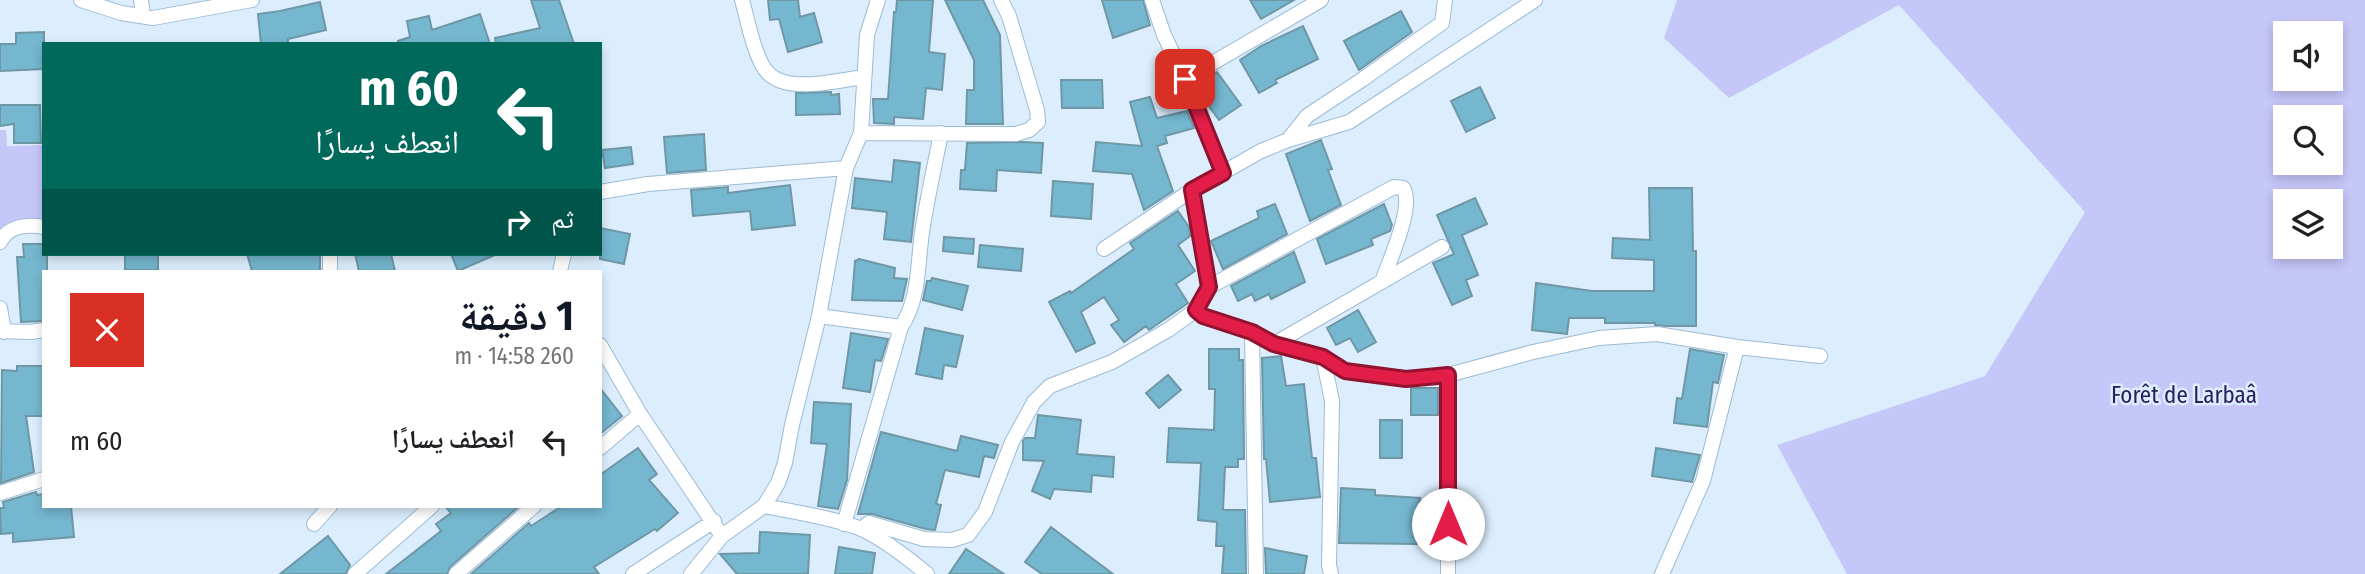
<!DOCTYPE html>
<html lang="ar">
<head>
<meta charset="utf-8">
<style>
	:root { --surface:#fff; --page:#f6f6f6; --text:#202124; --muted:#757577; --accent:#111827 }
	body { margin:0; font-family:"Fira Sans Condensed","Noto Naskh Arabic",sans-serif; background:var(--page); color:var(--text); direction:rtl; height:100vh; display:flex; flex-direction:column; font-size:26px; white-space:nowrap }
	* { box-sizing:border-box; margin:0 }
	p { font-size:23px; color:var(--muted) }
	.icon { flex:none; width:38px; height:38px; fill:none; stroke:currentColor; stroke-width:2; stroke-linecap:round; stroke-linejoin:round }
	.map { position:relative; flex:1; overflow:hidden; direction:ltr }
	.sheet { position:absolute; left:42px; top:270px; width:560px; height:238px; display:flex; flex-direction:column; background:var(--surface); border-radius:0px; box-shadow:0 4px 10px #0003; direction:rtl }
	.sheet>* { flex:none }
	.top-card { position:absolute; left:42px; top:42px; width:560px; height:214px; border-radius:0px; box-shadow:0 4px 10px #0003; direction:rtl; background:#00695c; color:#fff; overflow:hidden }
	.tools { position:absolute; left:2273px; top:21px; display:grid; gap:14px }
	.tools a { display:grid; place-items:center; width:70px; height:70px; border-radius:0px; background:var(--surface); box-shadow:0 4px 10px #0003; font-size:35px }
	.pin { position:absolute; display:grid; place-items:center; width:60px; height:60px; color:#fff; margin:-30px; border-radius:14px; box-shadow:0 4px 10px #0006 }
	.me { position:absolute; width:77px; margin:-38px; rotate:0deg; stroke-linejoin:round; filter:drop-shadow(0 0 5px #0008) }
	.turn { display:flex; align-items:center; gap:24px; height:147px; padding:0 28px; font-size:32px }
	.turn .icon { width:91px; height:91px; stroke-width:2.5 }
	.turn b { display:block; font-size:49px; line-height:60px }
	.then { display:flex; align-items:center; height:66px; padding:0 28px; background:#0003; gap:14px; font-size:26px }
	.round { display:grid; place-items:center; flex:none; width:74px; height:74px; border-radius:0px; background:var(--page) }
	.headline { display:flex; align-items:center; justify-content:space-between; height:119px; padding:0 28px }
	h1 { font-size:42px; font-weight:700; line-height:52px; color:var(--accent) }
	ul { padding:0; list-style:none }
	li { display:flex; align-items:center; gap:21px; height:105px; padding:0 28px }
	li div { flex:1 }
	li b { display:block; font-size:26px }
	li em { font-style:normal }
	.map>svg:first-child { display:block }
</style>
</head>
<body>
<div class="map">
<svg width="2365" height="574" viewBox="0 0 2365 574">
	<rect width="100%" height="100%" fill="#dceefe"/>
	<path fill="#c6c7f9" fill-rule="evenodd" d="M1677 0H2365V574H1847L1777 445 1985 376 2085 212 1899 5 1729 98 1664 38ZM2286 33H2331V79H2286ZM2286 117H2331V163H2286ZM2286 201H2331V247H2286Z
		M0 130H6L7 146 44 145V219L18 220 0 228Z"/>
	<path fill="#75b7cf" stroke="#6f97a6" stroke-width="2" d="M531 0H559L574 44H496L495 38 540 28Z
		M768 0H798L800 17 814 13 822 42 788 52 779 19 770 20Z
		M897 0H933L929 52 945 54 942 90 926 88 923 119 894 117V124L874 123 873 99H888L894 12H896Z
		M945 0H983L1000 35 1003 124H966L967 90H974V60Z
		M1102 0H1143L1150 25 1113 38Z
		M1250 0H1294L1261 19Z
		M320 2 326 30 288 39V44H261L258 14 280 11Z
		M1401 11 1412 32 1359 70 1344 41Z
		M480 14 490 44H399L398 41 410 37 407 21 429 16 432 30Z
		M1303 26 1318 59 1275 80 1277 83 1259 93 1240 60 1261 46Z
		M44 32V69L0 71V44H16V33Z
		M1217 72 1241 105 1219 120 1203 98 1198 84Z
		M1061 80H1102L1103 108H1062Z
		M1480 87 1495 118 1466 132 1451 101Z
		M831 92V95L839 94 840 114 796 115V93Z
		M1150 97 1157 118 1187 111 1194 128 1165 136 1167 143 1157 146 1173 191 1144 210 1132 174 1093 171 1096 142 1142 146 1130 102Z
		M0 105H40L41 143H14V124L0 126Z
		M704 134 706 170 667 173 664 137Z
		M1321 140 1332 169 1328 170 1341 205 1310 221 1286 154Z
		M1023 142 1043 143 1041 173 997 170 996 191 960 189 961 170H965L967 143Z
		M631 147 633 164 605 168 602 150Z
		M894 160 920 163 911 242 884 239 887 212 852 208 855 178 892 182Z
		M1053 181 1093 184 1091 219 1051 216Z
		M790 185 795 225 752 230 750 211 693 216 691 190 728 187V193Z
		M1649 188H1692L1693 251H1696V326H1667L1655 325V323H1605V318H1569L1567 334 1532 330 1536 283 1592 291H1654V260L1612 258 1613 238 1650 240Z
		M1475 198 1487 224 1462 235 1478 275 1466 280 1472 296 1452 305 1433 263 1454 254 1437 215Z
		M1275 204 1287 234 1223 269 1211 241 1259 218 1257 211Z
		M1384 204 1392 225 1390 231 1371 239 1373 245 1326 264 1317 239Z
		M1178 211 1189 227 1190 236 1178 245 1195 271 1176 284 1188 303 1149 330 1146 326 1124 342 1111 325 1119 320 1104 297 1081 312 1095 343 1076 352 1049 302 1070 291 1071 293 1134 249 1130 243Z
		M600 228 630 234 624 264 600 259Z
		M944 237 974 239 973 254 943 251Z
		M23 244H44V254H47V271H44V321L21 322 17 257H24Z
		M980 245 1023 249 1021 271 978 267Z
		M1294 252 1305 282 1271 299 1269 294 1255 301 1252 294 1238 301 1231 286Z
		M125 254H158V270H125Z
		M247 254H320V271H252Z
		M355 254H391L395 271H359Z
		M451 254H497L458 271Z
		M859 259 895 268 894 278 907 279 902 301 852 300 855 261Z
		M932 278 968 286 962 310 923 300 927 281H931Z
		M1358 310 1376 342 1358 352 1350 338 1336 345 1327 328Z
		M925 328 963 336 956 367 944 365 942 379 916 374Z
		M851 333 888 339 881 361 875 360 870 392 843 388Z
		M1209 349H1239V360H1243L1244 459H1238V467H1225L1223 510H1245L1246 574H1222L1224 546H1216L1217 522 1198 520 1201 463 1167 462 1169 428 1214 430 1215 389H1209Z
		M1690 349 1724 355 1718 383 1713 382 1707 427 1674 423 1677 398 1682 399Z
		M1281 356 1286 386 1304 384 1312 458H1316L1320 497 1270 502 1266 459H1264L1262 358Z
		M17 366H44V416H26L34 472 1 483 2 370 17 371Z
		M1168 375 1181 390 1159 408 1146 393Z
		M600 388 622 416 600 434Z
		M1411 388H1438V415H1411Z
		M814 402 851 404 847 480 838 509 818 506 827 444 811 443Z
		M1038 415 1081 420 1077 454 1114 457 1113 477 1092 475 1091 492 1054 489 1050 499 1032 491 1044 461 1023 460V441L1025 438H1035Z
		M1380 420H1402V458H1380Z
		M881 432 957 451 961 436 998 445 994 458 984 456 979 477 945 470 936 504 941 505 935 530 926 529 872 514H858Z
		M638 448 657 474 649 480 678 513 657 531 655 529 594 567 599 574H471L529 523 531 526 562 506H600V475Z
		M1656 448 1700 455 1692 482 1652 476Z
		M1341 488 1375 490V495L1420 498 1417 544 1339 543Z
		M36 492 37 495 44 494V506H71L74 537 13 542V533L1 534 0 508H4L3 502Z
		M445 506H516L517 508 450 567 447 574H386L441 531 436 524 451 513Z
		M1051 527 1089 556 1113 574H1042L1025 562Z
		M760 532 810 535 808 574H737L720 554 759 553Z
		M328 536 350 565 346 574H280Z
		M839 547 875 553 872 574H835Z
		M1265 548 1307 556 1304 574H1266Z
		M966 549 1004 574H949Z"/>
	<g fill="none" stroke-linecap="round" stroke-linejoin="round">
		<g stroke="#9cbbd4" stroke-width="16">
			<path id="minor" d="M81 0 121 13 153 18 252 0
				M141 0 143 16
				M742 0C747 18 755 60 768 73 788 94 838 80 864 77
				M1152 0 1164 35 1185 79 1223 173
				M1185 79 1321 0
				M861 133 1016 134 1029 130 1038 122 1037 110 1009 16 1001 0
				M1288 140 1307 116 1363 79 1442 23 1445 0
				M1192 190 1209 287 1196 310
				M600 192 648 184 846 168
				M0 242C8 226 27 224 44 227
				M1104 249 1192 190 1261 151 1288 140 1349 122 1535 0
				M330 271V254
				M560 271 564 254
				M1209 287 1394 187 1403 188C1415 206 1389 261 1382 282
				M0 308 4 332
				M819 316 901 327C921 297 917 260 923 226 928 195 935 164 941 133
				M0 331 31 332 44 330
				M1252 332 1256 574
				M1274 344 1442 247
				M600 345 640 414 722 536
				M1323 357 1332 401 1329 565 1331 574
				M1448 375V574
				M600 448 640 414
				M0 493 44 479
				M764 506C795 512 829 517 859 528 881 537 909 559 927 574
				M314 524 330 506
				M844 524 901 327
				M861 529 869 523 924 539 952 540 968 535 985 512 1012 442 1034 402 1050 386 1112 362 1168 330 1196 310 1203 316 1252 332 1274 344 1323 357 1345 371 1406 379 1448 375 1533 352 1599 338 1657 334 1737 347 1820 356
				M355 574 432 506
				M456 574 534 506
				M633 574 714 521
				M691 574 722 536 764 506 778 483 785 463 792 425 819 316 846 168 861 133 867 35 878 0
				M1662 574 1703 481 1737 347"/>
		</g>
		<use href="#minor" stroke="#fff" stroke-width="14"/>
	</g>
	<g fill="none" stroke-linecap="round" stroke-linejoin="round">
		<g stroke="#92132f" stroke-width="18">
			<path id="route" d="M1185 79 1223 173 1192 190 1209 287 1196 310 1203 316 1252 332 1274 344 1323 357 1345 371 1406 379 1448 375V524"/>
		</g>
		<use href="#route" stroke="#e11d48" stroke-width="12"/>
	</g>
	<g text-anchor="middle" dominant-baseline="central" stroke-width="5" stroke-linejoin="round" paint-order="stroke">
		<g font-size="23" fill="#29205e" stroke="#dceefe">
			<text x="2184" y="395">Forêt de Larbaâ</text>
		</g>
	</g>
</svg>
<div class="tools">
<a><svg class="icon" aria-label="sound" viewBox="0 0 24 24"><path d="M4 9h4l5-4v14l-5-4H4zM17 9q2 3 0 6"/></svg></a>
<a><svg class="icon" aria-label="search" viewBox="0 0 24 24"><circle cx="10" cy="10" r="6"/><path d="M15 15l6 6"/></svg></a>
<a><svg class="icon" aria-label="layers" viewBox="0 0 24 24"><path d="M12 4l9 5-9 5-9-5zM3 14l9 5 9-5"/></svg></a>
</div>
<div class="pin" style="left:1185px;top:79px;background:#d93025"><svg class="icon" aria-label="arrive" viewBox="0 0 24 24"><path d="M6 21V4h12l-3 4 3 4H6"/></svg></div>
<svg class="me" style="left:1448px;top:524px" viewBox="-20 -20 40 40"><circle r="19" fill="#fff"/><path d="M0-13L10 11 0 6-10 11z" fill="#e11d48"/></svg>
<div class="top-card">
<div class="turn"><svg class="icon" aria-label="left" viewBox="0 0 24 24"><path d="M17 20v-9H6M10 6l-5 5 5 5"/></svg><div><b>60 m</b>انعطف يسارًا</div></div>
<div class="then">ثم<svg class="icon" aria-label="right" viewBox="0 0 24 24"><path d="M7 20v-9h11M14 6l5 5-5 5"/></svg></div>
</div>
<section class="sheet">
<div class="headline"><div><h1>1 دقيقة</h1><p>260 m · 14:58</p></div><a class="round" style="background:#d93025;color:#fff"><svg class="icon" aria-label="close" viewBox="0 0 24 24"><path d="M6 6l12 12M18 6L6 18"/></svg></a></div>
<ul>
<li><svg class="icon" aria-label="left" viewBox="0 0 24 24"><path d="M17 20v-9H6M10 6l-5 5 5 5"/></svg><div><b>انعطف يسارًا</b></div><em>60 m</em></li>
</ul>
</section>
</div>
</body>
</html>
